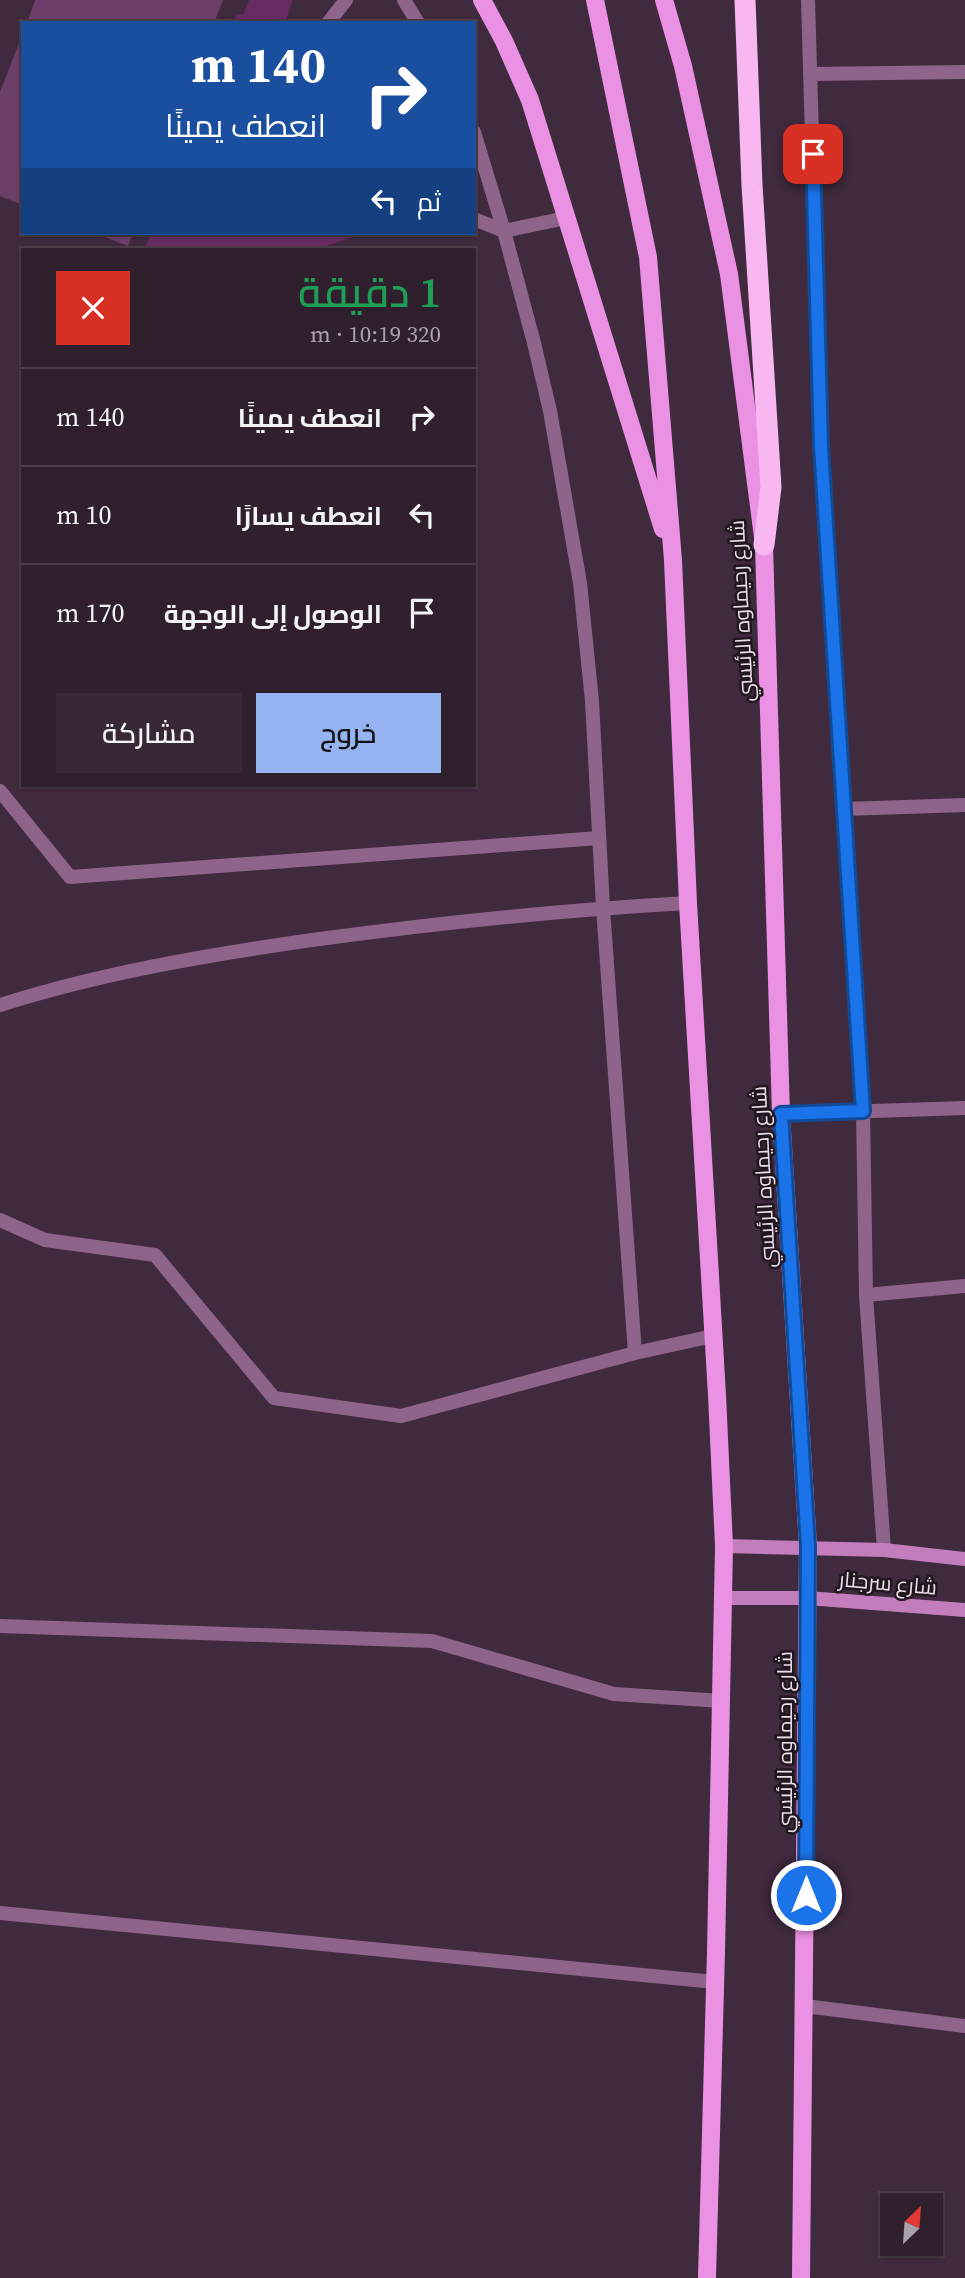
<!DOCTYPE html>
<html lang="ar">
<head>
<meta charset="utf-8">
<style>
	:root { --surface:#30202e; --page:#382836; --text:#f1f3f6; --muted:#a8a3aa; --line:#4b3e4a; --accent:#95b2f1 }
	body { margin:0; font-family:"Source Serif 4",Cairo,serif; background:var(--page); color:var(--text); direction:rtl; height:100vh; display:flex; flex-direction:column; font-size:26px; white-space:nowrap }
	* { box-sizing:border-box; margin:0 }
	p { font-size:23px; color:var(--muted) }
	.icon { flex:none; width:38px; height:38px; fill:none; stroke:currentColor; stroke-width:2; stroke-linecap:round; stroke-linejoin:round }
	.map { position:relative; flex:1; overflow:hidden; direction:ltr }
	.side { position:absolute; left:21px; top:248px; width:455px; height:539px; display:flex; flex-direction:column; background:var(--surface); border-radius:0px; box-shadow:0 2px 5px #0004,0 0 0 2px var(--line); direction:rtl }
	.side>* { flex:none }
	.guide { position:absolute; left:21px; top:21px; width:455px; height:214px; border-radius:0px; box-shadow:0 2px 5px #0004,0 0 0 2px var(--line); direction:rtl; background:#1a4fa0; color:#fff; overflow:hidden }
	.needle { width:46px; rotate:25deg }
	.controls { position:absolute; left:880px; top:2193px; display:grid; gap:14px }
	.controls a { display:grid; place-items:center; width:63px; height:63px; border-radius:0px; background:var(--surface); box-shadow:0 2px 5px #0004,0 0 0 2px var(--line); font-size:35px }
	.pin { position:absolute; display:grid; place-items:center; width:60px; height:60px; color:#fff; margin:-30px; border-radius:14px; box-shadow:0 4px 10px #0006 }
	.me { position:absolute; width:77px; margin:-38px; rotate:0deg; stroke-linejoin:round; filter:drop-shadow(0 0 5px #0008) }
	.turn { display:flex; align-items:center; gap:24px; height:147px; padding:0 35px; font-size:32px }
	.turn .icon { width:91px; height:91px; stroke-width:2.5 }
	.turn b { display:block; font-size:49px; line-height:60px }
	.then { display:flex; align-items:center; height:66px; padding:0 35px; background:#0003; gap:14px; font-size:26px }
	.round { display:grid; place-items:center; flex:none; width:74px; height:74px; border-radius:0px; background:var(--page) }
	.headline { display:flex; align-items:center; justify-content:space-between; height:119px; padding:0 35px }
	h1 { font-size:42px; font-weight:600; line-height:52px; color:#1e9e55 }
	.primary-button { display:flex; gap:14px; margin-top:auto; padding:14px 35px }
	.primary-button a { flex:1; height:80px; border-radius:0px; background:var(--accent); color:#111; font-size:28px; font-weight:600; line-height:80px; text-align:center }
	.primary-button a+a { background:var(--page); color:var(--text) }
	ul { padding:0; list-style:none }
	li { display:flex; align-items:center; gap:21px; height:98px; padding:0 35px; border-top:2px solid var(--line) }
	li div { flex:1 }
	li b { display:block; font-size:26px }
	li em { font-style:normal }
	.map>svg:first-child { display:block }
</style>
</head>
<body>
<div class="map">
<svg width="965" height="2278" viewBox="0 0 965 2278">
	<rect width="100%" height="100%" fill="#402a3e"/>
	<path fill="#6e3e6a" d="M35 0H223L214 23H27Z
		M23 33V205L0 196V92Z
		M95 233H133L128 246Z"/>
	<path fill="#672a62" d="M249 0H293L285 23H233L237 14 243 15Z
		M151 233H364L315 250H144Z"/>
	<g fill="none" stroke-linecap="round" stroke-linejoin="round">
		<path stroke="#8f648b" stroke-width="14" d="M404 0 418 23
			M328 23 346 0
			M474 132 504 231 534 343 550 411 580 583 592 701 603 908 635 1353
			M474 219 504 231 566 218
			M0 791 70 877 599 838
			M805 2006 965 2026"/>
		<path stroke="#8f648b" stroke-width="14" d="M808 0 821 446 863 1111 866 1295 884 1550
			M810 74 965 72
			M844 809 965 805
			M0 1005C101 973 207 955 312 940 437 923 562 910 688 903
			M781 1114 965 1108
			M0 1220 45 1240 155 1255 274 1398 401 1416 635 1353 713 1336
			M866 1295 965 1286
			M0 1626 432 1641 614 1694 722 1701
			M0 1913 715 1982"/>
		<path stroke="#c37dbd" stroke-width="14" d="M724 1546 884 1550 965 1559
			M723 1598H807L965 1610"/>
		<path stroke="#eb91e3" stroke-width="18" d="M482 0 504 41 530 100 663 529
			M595 0 648 257 673 560 688 903 717 1395 724 1546 716 1952 707 2278
			M664 0 683 66 729 274 764 545 781 1114 808 1546 801 2278"/>
		<path stroke="#f8b7f1" stroke-width="21" d="M745 0 752 185 771 487 764 545"/>
	</g>
	<g fill="none" stroke-linecap="round" stroke-linejoin="round">
		<g stroke="#114b97" stroke-width="18">
			<path id="route" d="M806 1895 808 1546 781 1114 863 1111 821 446 813 154"/>
		</g>
		<use href="#route" stroke="#1a73e8" stroke-width="12"/>
	</g>
	<g text-anchor="middle" dominant-baseline="central" stroke-width="5" stroke-linejoin="round" paint-order="stroke">
		<g font-size="21" fill="#ecddea" stroke="#21171f">
			<text transform="translate(741 611) rotate(-93)">شارع رحيماوه الرئيسي</text>
			<text transform="translate(763 1177) rotate(-93)">شارع رحيماوه الرئيسي</text>
			<text transform="translate(888 1583) rotate(5)">شارع سرجنار</text>
			<text transform="translate(784 1742) rotate(-90)">شارع رحيماوه الرئيسي</text>
		</g>
	</g>
</svg>
<div class="controls">
<a><svg class="needle" viewBox="-14 -14 28 28"><path d="M0-13l5 13h-10z" fill="#e53935"/><path d="M0 13l5-13h-10z" fill="#a8a3aa"/></svg></a>
</div>
<div class="pin" style="left:813px;top:154px;background:#d93025"><svg class="icon" aria-label="arrive" viewBox="0 0 24 24"><path d="M6 21V4h12l-3 4 3 4H6"/></svg></div>
<svg class="me" style="left:806px;top:1895px" viewBox="-20 -20 40 40"><circle r="17" fill="#1a73e8" stroke="#fff" stroke-width="3"/><path d="M0-11L8 9 0 5-8 9z" fill="#fff"/></svg>
<div class="guide">
<div class="turn"><svg class="icon" aria-label="right" viewBox="0 0 24 24"><path d="M7 20v-9h11M14 6l5 5-5 5"/></svg><div><b>140 m</b>انعطف يمينًا</div></div>
<div class="then">ثم<svg class="icon" aria-label="left" viewBox="0 0 24 24"><path d="M17 20v-9H6M10 6l-5 5 5 5"/></svg></div>
</div>
<section class="side">
<div class="headline"><div><h1>1 دقيقة</h1><p>320 m · 10:19</p></div><a class="round" style="background:#d93025;color:#fff"><svg class="icon" aria-label="close" viewBox="0 0 24 24"><path d="M6 6l12 12M18 6L6 18"/></svg></a></div>
<ul>
<li><svg class="icon" aria-label="right" viewBox="0 0 24 24"><path d="M7 20v-9h11M14 6l5 5-5 5"/></svg><div><b>انعطف يمينًا</b></div><em>140 m</em></li>
<li><svg class="icon" aria-label="left" viewBox="0 0 24 24"><path d="M17 20v-9H6M10 6l-5 5 5 5"/></svg><div><b>انعطف يسارًا</b></div><em>10 m</em></li>
<li><svg class="icon" aria-label="arrive" viewBox="0 0 24 24"><path d="M6 21V4h12l-3 4 3 4H6"/></svg><div><b>الوصول إلى الوجهة</b></div><em>170 m</em></li>
</ul>
<div class="primary-button"><a>خروج</a><a>مشاركة</a></div>
</section>
</div>
</body>
</html>
